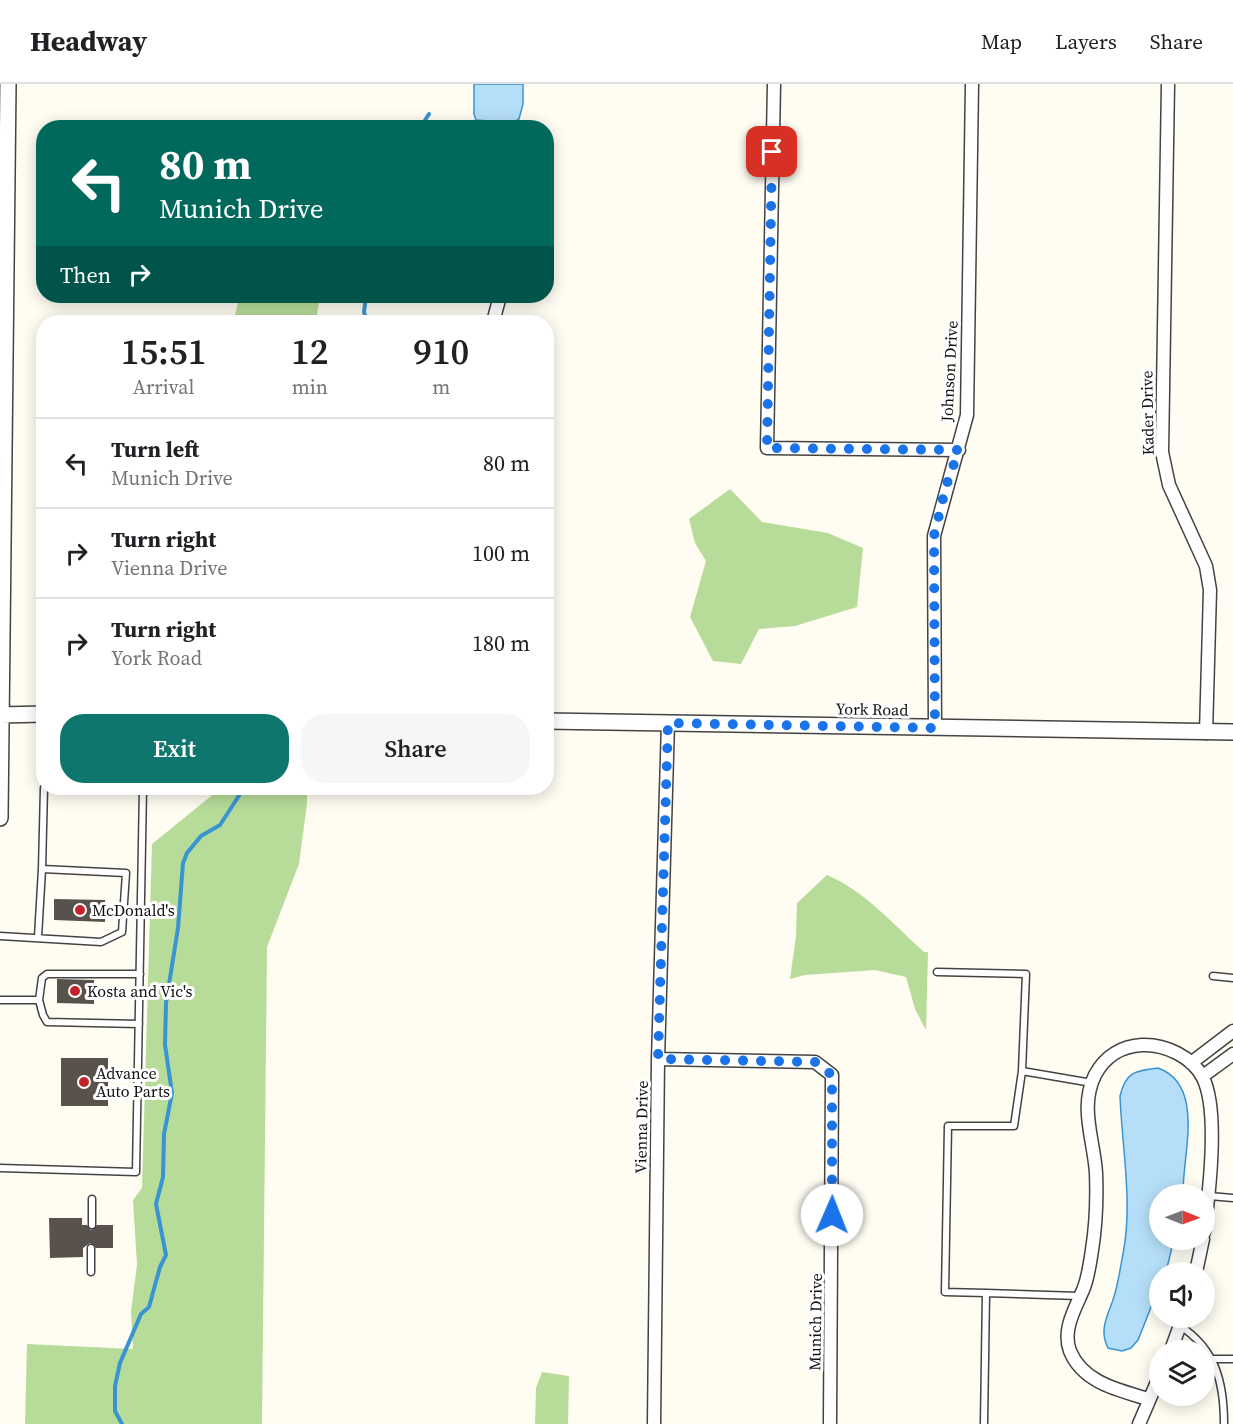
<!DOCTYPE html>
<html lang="en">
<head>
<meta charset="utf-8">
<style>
	:root { --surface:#fff; --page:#f6f6f6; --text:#202124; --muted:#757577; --line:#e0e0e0; --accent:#0f766e }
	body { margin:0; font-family:"Source Serif 4",serif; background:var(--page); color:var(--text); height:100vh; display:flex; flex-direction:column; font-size:22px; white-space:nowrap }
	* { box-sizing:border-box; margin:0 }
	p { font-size:20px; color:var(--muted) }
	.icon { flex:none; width:33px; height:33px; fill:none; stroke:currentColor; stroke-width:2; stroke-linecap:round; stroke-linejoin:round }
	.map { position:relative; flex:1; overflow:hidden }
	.panel { position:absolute; left:36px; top:231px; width:518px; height:480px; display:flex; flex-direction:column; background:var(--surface); border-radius:24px; box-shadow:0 3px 15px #0003 }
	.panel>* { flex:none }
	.top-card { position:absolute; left:36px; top:36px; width:518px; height:183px; border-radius:24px; box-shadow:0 3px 15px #0003; background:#00695c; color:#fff; overflow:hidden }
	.needle { width:39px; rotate:91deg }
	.controls { position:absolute; left:1149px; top:1100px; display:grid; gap:12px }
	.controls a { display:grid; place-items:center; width:66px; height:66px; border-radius:50%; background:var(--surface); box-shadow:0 3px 15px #0003; font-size:30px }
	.pin { position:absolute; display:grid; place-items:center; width:51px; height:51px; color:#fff; margin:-26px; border-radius:12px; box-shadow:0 3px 9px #0006 }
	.me { position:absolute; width:66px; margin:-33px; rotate:1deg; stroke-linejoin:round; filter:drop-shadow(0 0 4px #0008) }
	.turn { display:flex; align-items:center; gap:21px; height:126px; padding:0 24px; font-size:27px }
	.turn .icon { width:78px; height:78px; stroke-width:2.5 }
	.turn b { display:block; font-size:42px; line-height:51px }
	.then { display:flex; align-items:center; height:57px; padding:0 24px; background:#0003; gap:12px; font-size:22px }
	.eta { display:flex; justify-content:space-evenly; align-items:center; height:102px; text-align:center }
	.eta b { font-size:36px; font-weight:600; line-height:42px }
	.cta { display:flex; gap:12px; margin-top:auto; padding:12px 24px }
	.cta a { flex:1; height:69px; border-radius:24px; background:var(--accent); color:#fff; font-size:24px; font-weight:600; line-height:69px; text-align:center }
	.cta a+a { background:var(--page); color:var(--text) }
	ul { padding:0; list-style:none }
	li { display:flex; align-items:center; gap:18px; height:90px; padding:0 24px; border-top:2px solid var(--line) }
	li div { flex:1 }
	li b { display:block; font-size:22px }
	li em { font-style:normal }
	header { display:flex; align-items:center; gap:36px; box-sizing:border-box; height:84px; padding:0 30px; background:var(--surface); border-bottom:2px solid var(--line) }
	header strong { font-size:28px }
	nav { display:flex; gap:33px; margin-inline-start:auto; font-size:21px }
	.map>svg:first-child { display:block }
</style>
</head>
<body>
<header>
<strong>Headway</strong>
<nav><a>Map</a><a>Layers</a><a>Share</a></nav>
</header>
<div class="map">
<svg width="1233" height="1340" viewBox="0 0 1233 1340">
	<rect width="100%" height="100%" fill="#fffdf2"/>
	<path fill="#b7dc99" d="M240 212H320L316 238H233Z
		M730 405 762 438 828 449 863 464 857 523 795 542 759 545 741 580 713 577 690 533 706 477 695 459 689 435Z
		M221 704H307V720L299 780 267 863 262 1340H25L27 1260 133 1265 131 1227 137 1181 133 1116 142 1104 152 760Z
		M827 791C865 807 894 841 924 868H928L926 946 915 925 906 893 875 886 805 891 790 895 796 852 797 819Z
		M542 1288 569 1292 568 1340H535L536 1304Z"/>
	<path fill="#b5dff8" stroke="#3a94d1" stroke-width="1.5" d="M474 0H523V20L519 35 512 39 476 36 474 30Z
		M1158 984C1206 1001 1182 1073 1183 1110H1160V1155H1174L1166 1188H1160L1159 1203 1138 1256 1131 1264 1122 1267 1108 1264C1099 1246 1107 1233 1113 1216 1118 1201 1120 1185 1123 1170 1133 1119 1122 1064 1120 1012 1126 988 1134 987 1158 984Z"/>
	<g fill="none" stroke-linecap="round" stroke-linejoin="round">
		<path stroke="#3a94d1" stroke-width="4" d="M420 44 429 30
			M366 212 364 228 367 238
			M122 1340 115 1327V1302L120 1279 141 1230 149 1223 160 1183 166 1171 156 1120 163 1093 164 1050 172 1009 165 961 166 919 178 844 183 779 187 769 201 752 220 741 242 707 253 704"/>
	</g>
	<path fill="#59514b" d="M54 815 105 816V838L54 836Z
		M57 895 94 896V920L57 919Z
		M61 974H108V1022H61Z
		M49 1134H82V1141H87L91 1146 97 1141H113V1164H96L90 1159 83 1164V1173L50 1174Z"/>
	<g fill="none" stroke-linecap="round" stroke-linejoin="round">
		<g stroke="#434343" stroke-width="9">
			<path id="service" d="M42 785 44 704
				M0 852 101 858 122 848 126 789 42 785 38 853
				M937 888 1026 890 1022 987
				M1213 892 1233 894
				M0 916H39L43 931 47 938 139 940
				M39 916 42 894 47 890H140
				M0 1084 136 1088 143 704
				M1209 1112 1233 1114
				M92 1141V1115
				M91 1188V1164
				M986 1209 945 1208 948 1042H1014L1022 987 1092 999
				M1180 1242C1216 1265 1224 1299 1224 1340
				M1212 1275H1233
				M984 1340 986 1209 1079 1212"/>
		</g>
		<g stroke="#434343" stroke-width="15">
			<path id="minor" d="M774 0 767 364 959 366
				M1168 0 1162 368 1169 401 1206 482 1210 506 1206 649
				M493 238 500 212
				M935 644 934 452 967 331 972 0
				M658 975 815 978 832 991 830 1340
				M1191 979 1233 947
				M1203 992 1233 970
				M1196 1188 1203 1155
				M1171 1266 1183 1233
				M1148 1315C1119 1306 1083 1299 1070 1267 1062 1246 1075 1225 1083 1206 1088 1195 1090 1179 1092 1166 1096 1141 1097 1114 1096 1089 1094 1056 1079 1023 1095 991 1105 972 1122 962 1142 961 1165 960 1193 973 1203 994 1219 1026 1209 1111 1204 1148
				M654 1340 658 975 668 639
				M1139 1340 1160 1291"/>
		</g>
		<g stroke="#434343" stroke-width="18">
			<path id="tertiary" d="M0 631 44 630
				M546 637 1233 648
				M0 734 8 0"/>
		</g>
		<use href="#service" stroke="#fff" stroke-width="6"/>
		<use href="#minor" stroke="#fff" stroke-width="12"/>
		<use href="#tertiary" stroke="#fff" stroke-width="15"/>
	</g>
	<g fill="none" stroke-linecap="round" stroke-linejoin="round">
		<path stroke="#1a73e8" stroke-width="10" stroke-dasharray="0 18" d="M772 68 767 364 959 366 946 402 934 452 935 644 668 639 658 975 815 978 832 991V1131"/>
	</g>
	<g fill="#c42329" stroke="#fff" stroke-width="2">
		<circle cx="80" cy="826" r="6"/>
		<circle cx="75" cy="907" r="6"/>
		<circle cx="84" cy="998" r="6"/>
	</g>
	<g text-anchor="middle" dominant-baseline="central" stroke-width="6" stroke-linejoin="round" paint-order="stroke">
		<g font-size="16" fill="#101010" stroke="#fff">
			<text transform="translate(949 287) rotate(-87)">Johnson Drive</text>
			<text transform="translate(1147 329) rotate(-91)">Kader Drive</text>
			<text transform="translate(872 625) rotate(1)">York Road</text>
			<text transform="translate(641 1043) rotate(-89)">Vienna Drive</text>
			<text transform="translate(815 1238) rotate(-89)">Munich Drive</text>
		</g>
		<g font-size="16" fill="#101010" stroke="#fff" text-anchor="start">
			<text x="92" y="826">McDonald's</text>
			<text x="87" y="907">Kosta and Vic's</text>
			<text x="96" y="989">Advance<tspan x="96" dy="18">Auto Parts</tspan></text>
		</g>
	</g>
</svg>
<div class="controls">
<a><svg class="needle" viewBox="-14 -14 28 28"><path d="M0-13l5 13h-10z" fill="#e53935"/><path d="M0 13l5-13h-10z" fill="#757577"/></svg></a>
<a><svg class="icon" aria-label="sound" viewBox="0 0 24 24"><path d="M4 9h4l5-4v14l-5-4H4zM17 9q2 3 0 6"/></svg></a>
<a><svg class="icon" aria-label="layers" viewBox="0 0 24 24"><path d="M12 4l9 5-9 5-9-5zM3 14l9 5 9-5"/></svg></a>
</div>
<div class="pin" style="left:772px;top:68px;background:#d93025"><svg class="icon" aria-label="arrive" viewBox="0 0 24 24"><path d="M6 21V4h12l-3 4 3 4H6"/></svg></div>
<svg class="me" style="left:832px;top:1131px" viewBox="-20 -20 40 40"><circle r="19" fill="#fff"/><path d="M0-13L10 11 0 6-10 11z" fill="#1a73e8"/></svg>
<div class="top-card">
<div class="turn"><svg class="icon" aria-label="left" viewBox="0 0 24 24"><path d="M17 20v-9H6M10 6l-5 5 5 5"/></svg><div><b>80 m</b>Munich Drive</div></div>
<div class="then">Then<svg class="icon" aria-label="right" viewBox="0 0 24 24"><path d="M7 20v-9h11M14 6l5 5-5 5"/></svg></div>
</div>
<section class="panel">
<div class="eta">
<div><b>15:51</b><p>Arrival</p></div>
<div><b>12</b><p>min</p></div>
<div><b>910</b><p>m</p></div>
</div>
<ul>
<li><svg class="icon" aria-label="left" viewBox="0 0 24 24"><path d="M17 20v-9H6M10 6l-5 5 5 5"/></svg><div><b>Turn left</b><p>Munich Drive</p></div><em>80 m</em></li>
<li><svg class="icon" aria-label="right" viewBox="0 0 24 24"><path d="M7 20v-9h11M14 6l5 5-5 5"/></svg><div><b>Turn right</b><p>Vienna Drive</p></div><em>100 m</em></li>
<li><svg class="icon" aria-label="right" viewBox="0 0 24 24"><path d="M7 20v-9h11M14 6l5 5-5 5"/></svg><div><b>Turn right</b><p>York Road</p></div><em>180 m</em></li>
</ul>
<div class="cta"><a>Exit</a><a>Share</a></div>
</section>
</div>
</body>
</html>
